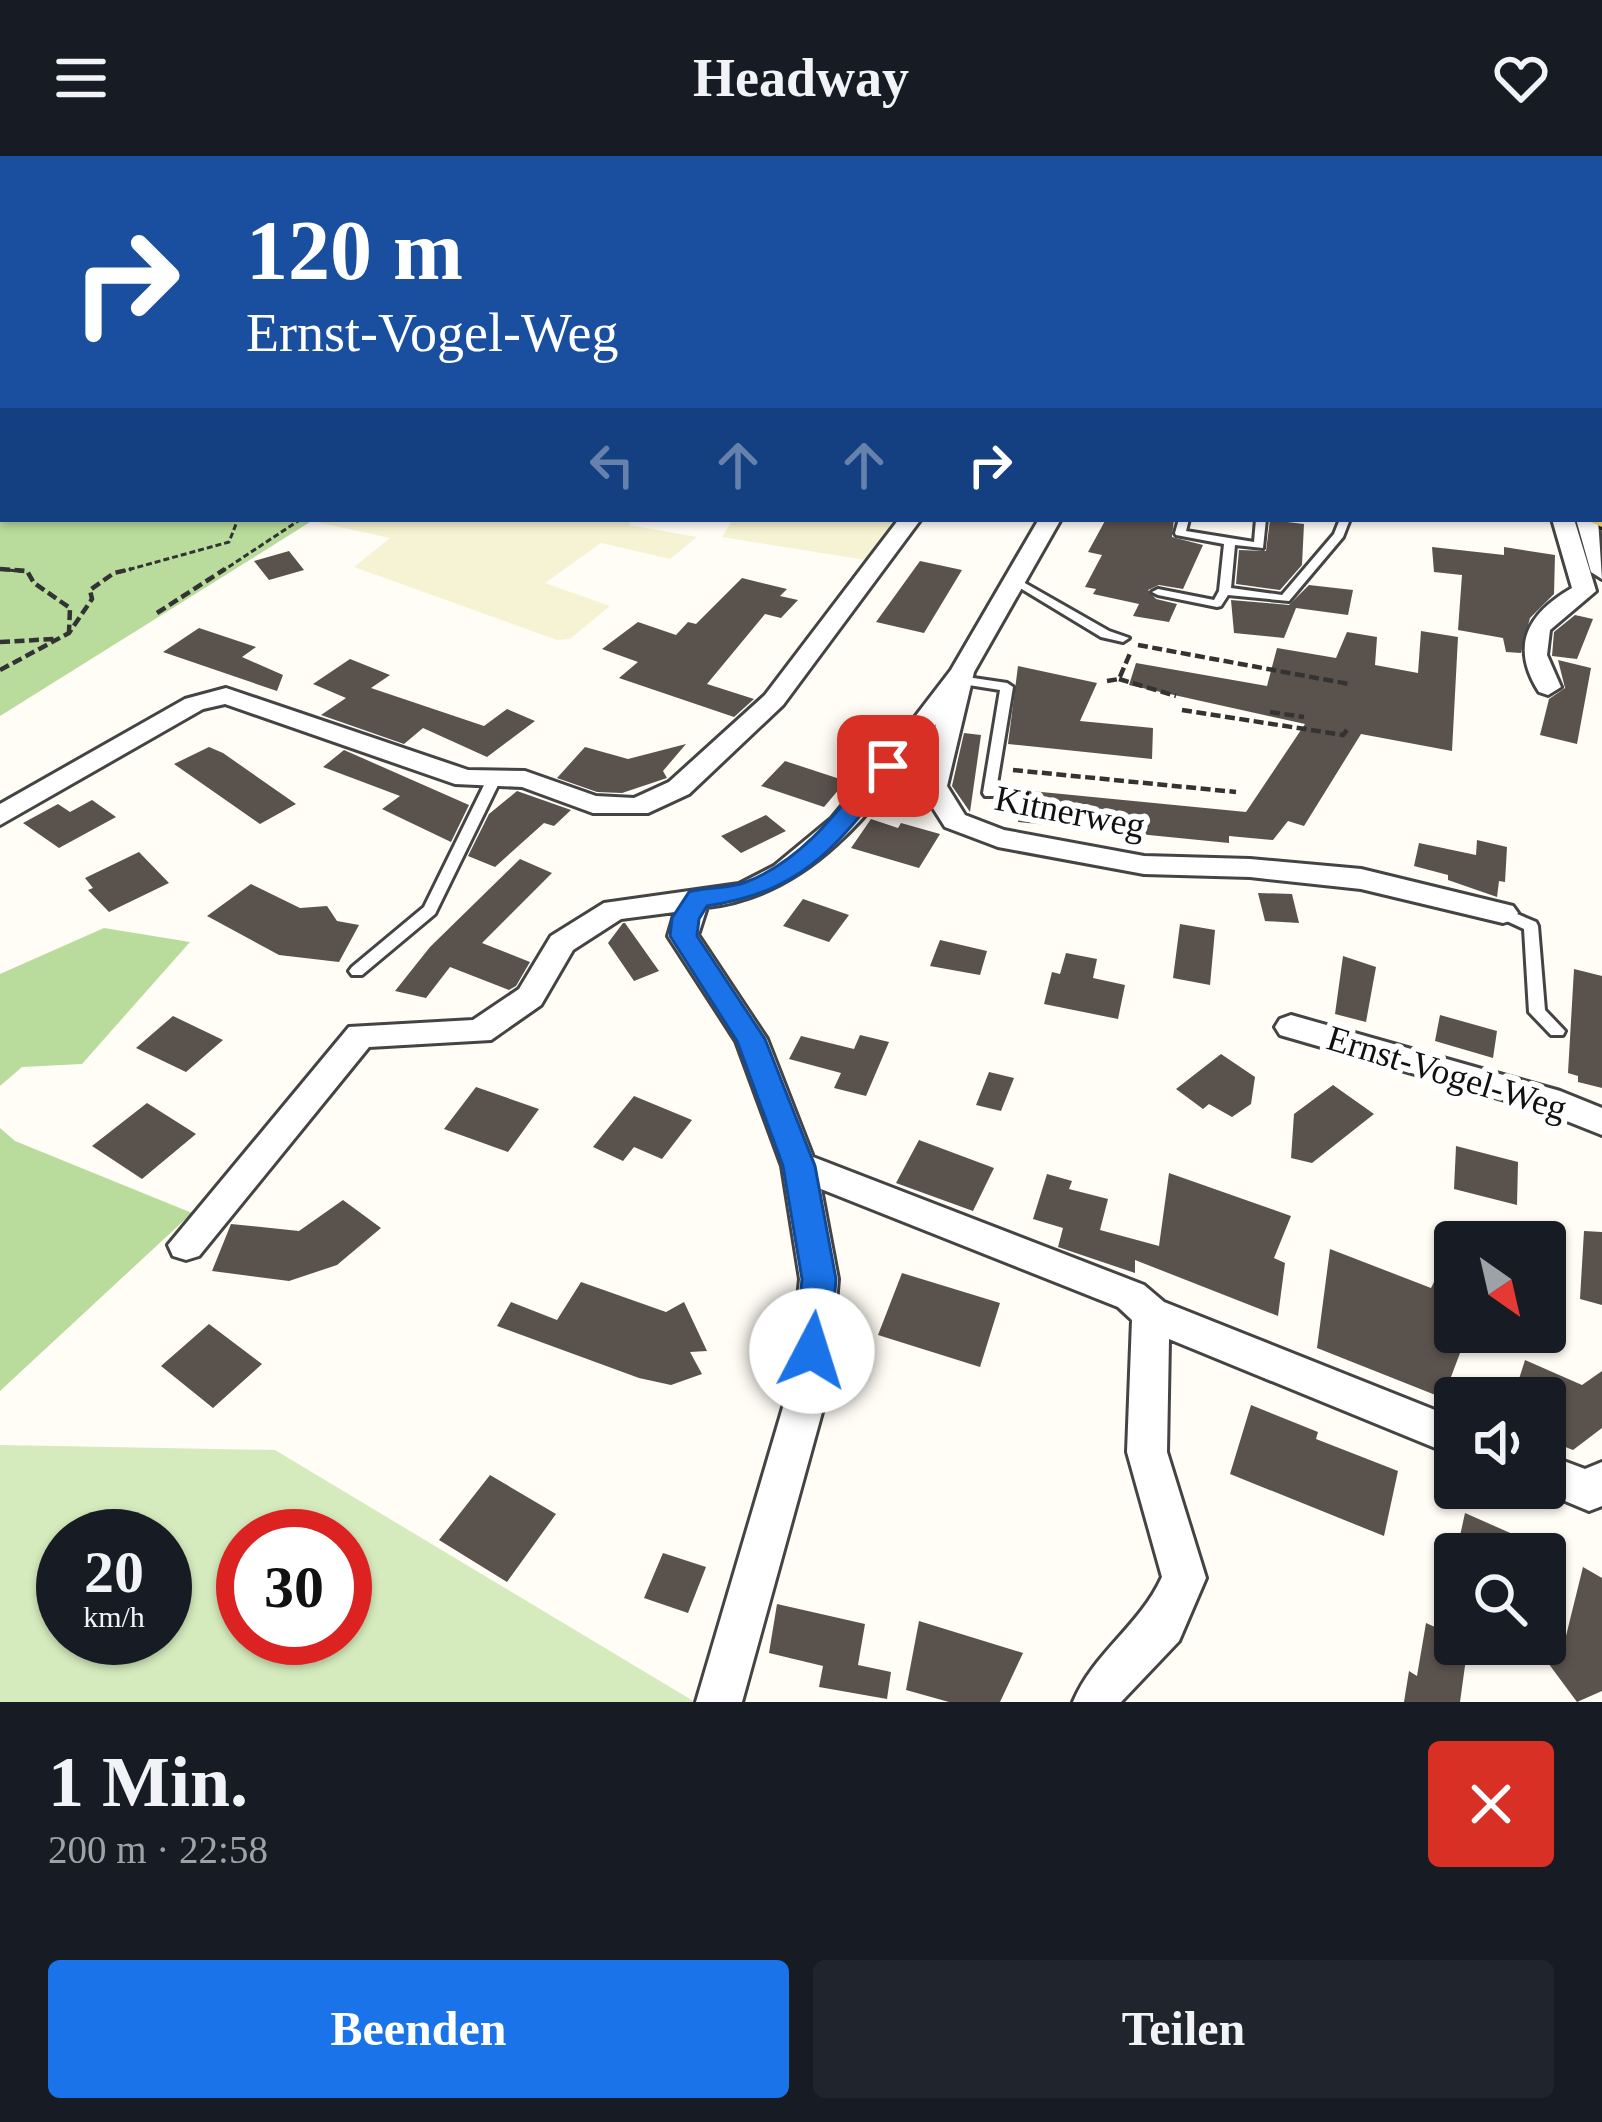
<!DOCTYPE html>
<html lang="de">
<head>
<meta charset="utf-8">
<style>
	:root { --surface:#171b24; --page:#20242c; --text:#f1f3f6; --muted:#9ea1a6; --accent:#1a73e8 }
	body { margin:0; font-family:"Times New Roman",serif; background:var(--page); color:var(--text); height:100vh; display:flex; flex-direction:column; font-size:45px; white-space:nowrap }
	* { box-sizing:border-box; margin:0 }
	p { font-size:39px; color:var(--muted) }
	.icon { flex:none; width:66px; height:66px; fill:none; stroke:currentColor; stroke-width:2; stroke-linecap:round; stroke-linejoin:round }
	.map { position:relative; height:1546px; overflow:hidden }
	.sheet { display:flex; flex-direction:column; background:var(--surface); flex:1 }
	.sheet>* { flex:none }
	.hud { position:absolute; left:0px; top:0px; width:1602px; height:366px; box-shadow:0 3px 9px #0004; background:#1a4fa0; color:#fff; overflow:hidden }
	.needle { width:78px; rotate:146deg }
	.buttons { position:absolute; left:1434px; top:1065px; display:grid; gap:24px }
	.buttons a { display:grid; place-items:center; width:132px; height:132px; border-radius:12px; background:var(--surface); box-shadow:0 3px 9px #0004; font-size:60px }
	.speed { position:absolute; left:36px; top:1353px; display:flex; gap:24px; font-size:60px; font-weight:700; text-align:center }
	.speed>* { display:grid; place-content:center; width:156px; height:156px; border-radius:50%; background:var(--surface); box-shadow:0 3px 9px #0004; line-height:1 }
	.speed small { font-size:30px; font-weight:400 }
	.speed .limit { border:18px solid #d22; background:#fff; color:#111 }
	.pin { position:absolute; display:grid; place-items:center; width:102px; height:102px; color:#fff; margin:-51px; border-radius:24px; box-shadow:0 6px 18px #0006 }
	.me { position:absolute; width:132px; margin:-66px; rotate:5deg; stroke-linejoin:round; filter:drop-shadow(0 0 9px #0008) }
	.turn { display:flex; align-items:center; gap:42px; height:252px; padding:0 48px; font-size:54px }
	.turn .icon { width:156px; height:156px; stroke-width:2.5 }
	.turn b { display:block; font-size:84px; line-height:102px }
	.lanes { display:flex; align-items:center; height:114px; padding:0 48px; background:#0003; justify-content:center; gap:60px; direction:ltr }
	.lanes .off { opacity:.35 }
	.round { display:grid; place-items:center; flex:none; width:126px; height:126px; border-radius:12px; background:var(--page) }
	.summary { display:flex; align-items:center; justify-content:space-between; height:204px; padding:0 48px }
	h1 { font-size:72px; font-weight:800; line-height:90px }
	.button { display:flex; gap:24px; margin-top:auto; padding:24px 48px }
	.button a { flex:1; height:138px; border-radius:12px; background:var(--accent); color:#fff; font-size:48px; font-weight:800; line-height:138px; text-align:center }
	.button a+a { background:var(--page); color:var(--text) }
	header { display:flex; justify-content:space-between; align-items:center; height:156px; padding:0 48px; background:var(--surface); font-size:54px; font-weight:800 }
	.map>svg:first-child { display:block }
</style>
</head>
<body>
<header><svg class="icon" aria-label="menu" viewBox="0 0 24 24"><path d="M4 6h16M4 12h16M4 18h16"/></svg>Headway<svg class="icon" aria-label="heart" viewBox="0 0 24 24"><path d="M12 20l-8-8c-3-5 5-10 8-4 3-6 11-1 8 4z"/></svg></header>
<div class="map">
<svg width="1602" height="1546" viewBox="0 0 1602 1546">
	<rect width="100%" height="100%" fill="#fffdf5"/>
	<path fill="#f6f3d4" d="M631 363 629 369 697 381 670 403 601 387 545 427 610 450 570 483 557 484 354 411 390 382 312 365Z
		M733 363H895L866 404 722 381Z"/>
	<path fill="#d5ebbd" fill-rule="evenodd" d="M0 1289 275 1294 695 1546H0ZM165 1380V1482H63V1380ZM345 1380V1482H243V1380Z"/>
	<path fill="#b9dc9c" d="M0 292 3 363H315L0 560Z
		M104 772 190 786 82 908 22 911 0 930V818Z
		M0 972 15 985 192 1057 0 1235Z"/>
	<path fill="#5a524d" d="M1106 363H1174L1172 381 1203 389 1183 433 1159 429 1148 434 1156 443 1177 448 1169 466 1133 460 1139 448 1093 438 1096 433 1085 431 1102 399 1088 396Z
		M1270 364 1304 368 1302 409 1280 434 1236 428 1239 394 1266 395Z
		M1432 391 1504 399V391L1555 399 1554 438 1530 462 1521 497 1506 496 1503 482 1458 474 1462 419 1434 416Z
		M289 395 304 414 269 424 254 405Z
		M920 405 962 414 924 477 876 466Z
		M742 422 787 433 780 440 798 444 781 462 765 458 707 528 754 543 734 561 619 522 638 506 602 493 638 466 676 479 688 466 696 468Z
		M1309 429 1353 434 1348 459 1296 452 1284 482 1234 477 1231 444 1289 449Z
		M1575 459 1593 463 1577 503 1552 500 1554 476Z
		M199 472 256 491 242 501 283 519 277 535 163 496Z
		M1421 475 1458 481 1452 595 1361 578 1304 670 1288 665 1273 684 1229 680V687L1018 666 1021 634 1246 656 1305 568 1129 529 1136 507 1267 530 1277 492 1336 502 1347 476 1377 481 1375 509 1418 517Z
		M350 503 390 519 371 532 484 570 507 553 535 565 487 601 423 572 404 588 321 559 346 542 313 528Z
		M1558 504 1591 512 1577 588 1540 579 1549 543 1565 532Z
		M1018 510 1097 527 1080 565 1153 572 1152 603 1008 588Z
		M964 577 981 579 970 656 952 630Z
		M686 588 663 615 667 622 622 637 597 636 557 622 585 591 628 603Z
		M209 591 223 597 296 648 260 668 174 608Z
		M344 594 469 649 451 686 382 653 400 640 323 611Z
		M785 605 846 625 824 651 761 630Z
		M517 635 571 654 554 670 544 667 495 711 468 700 489 658Z
		M92 644 116 661 59 692 23 667 58 648 70 656Z
		M766 659 786 675 741 697 721 680Z
		M871 663 898 672 901 667 940 678 919 712 851 692Z
		M1477 684 1507 691 1505 726 1499 725 1497 741 1448 724V719L1414 710 1419 687 1476 699Z
		M139 696 169 727 109 756 88 734 93 732 85 722Z
		M520 703 552 717 482 787 530 806 516 830 509 834 450 811 426 842 395 835 430 791Z
		M251 728 300 752 327 750 337 765 359 769 339 806 279 799 207 760Z
		M1258 737 1292 738 1299 767 1265 765Z
		M803 743 849 759 829 786 783 770Z
		M623 767H625L659 815 634 825 608 787Z
		M1180 768 1215 774 1210 829 1173 822Z
		M940 784 987 795 980 819 930 810Z
		M1066 797 1097 803 1093 822 1125 829 1118 863 1044 848 1052 816 1060 818Z
		M1343 800 1376 811 1366 866 1335 858Z
		M1574 813 1602 820V932L1578 926V920L1568 917Z
		M1440 859 1497 875 1493 902 1435 885Z
		M173 860 223 884 186 916 136 892Z
		M860 879 889 886 866 940 834 932 841 917 789 903 801 880 854 893Z
		M1221 898 1255 921 1251 948 1232 961 1209 948 1203 953 1176 933Z
		M989 916 1014 922 1001 955 976 949Z
		M1333 929 1374 958 1312 1007 1291 1002 1294 958Z
		M476 931 539 953 508 996 444 973Z
		M634 940 692 964 662 1003 634 991 623 1005 593 991Z
		M147 947 196 978 142 1023 92 990Z
		M919 984 994 1012 973 1055 896 1027Z
		M1456 990 1518 1006 1517 1049 1454 1033Z
		M1169 1017 1291 1060 1274 1102 1285 1107 1278 1160 1135 1104V1117L1058 1091 1063 1072 1033 1063 1047 1018 1072 1025 1069 1033 1108 1043 1100 1074 1159 1090Z
		M343 1044 381 1072 337 1109 289 1125 212 1115 231 1068 299 1075Z
		M1584 1075 1602 1076V1149L1580 1143Z
		M1330 1093 1431 1132 1434 1126 1455 1135V1176H1468L1443 1242 1317 1192Z
		M902 1117 1000 1147 980 1211 878 1179Z
		M581 1126 666 1156 684 1146 707 1195 690 1196 702 1218 671 1229 639 1222 497 1170 511 1146 557 1164Z
		M209 1168 262 1208 213 1252 161 1210Z
		M1525 1204 1582 1229 1602 1215V1272L1573 1294 1545 1283V1242H1513Z
		M1251 1249 1318 1276 1316 1283 1398 1315 1384 1380 1230 1318Z
		M490 1319 556 1358 507 1426 439 1384Z
		M1465 1357 1558 1398H1456Z
		M663 1397 706 1411 688 1457 644 1442Z
		M1583 1411 1602 1422V1535L1577 1546 1534 1488H1564Z
		M777 1448 865 1468 858 1509 891 1516 887 1543 819 1531 823 1510 769 1497Z
		M919 1465 1023 1497 1000 1546H949L906 1534Z
		M1426 1467 1455 1480V1488H1468L1460 1546H1404L1409 1515 1417 1520Z"/>
	<g fill="none" stroke-linecap="round" stroke-linejoin="round">
		<g stroke="#444" stroke-width="6">
			<path id="service" d="M250 0H260L256 3H246Z
				M0 113H3V118H0Z
				M0 239 3 240V246L0 245Z
				M1179 363H1189L1186 375 1254 386 1256 363H1266L1263 392 1235 389 1231 432 1282 439 1334 378 1340 363H1350L1343 381 1289 445 1228 439 1221 450 1217 451 1158 439 1152 436 1158 433 1214 444 1219 435 1224 388 1176 379 1175 377Z
				M1016 422 1109 475 1129 482 1123 486 1101 481 1012 427V423Z
				M960 520 1007 527 1013 531 995 640H985L983 637 1000 534 956 527V521Z
				M494 619 501 623 435 758 362 819H352L349 815 352 811 424 751 487 623Z
				M1503 752 1536 766 1538 770 1545 854 1565 875 1563 879H1551L1529 856 1524 773 1498 761 1496 757 1498 753Z"/>
		</g>
		<g stroke="#444" stroke-width="6">
			<path id="minor" d="M1395 0H1434L1436 3H1397Z
				M1599 27H1602V35H1599Z
				M899 363H921L783 549 689 638 648 657H593L522 631 455 628 225 548 203 553 0 669V648L185 543 226 532 468 614 525 615 596 640 634 642 669 626 765 539Z
				M1039 363H1061L974 516 947 630 965 659 1004 674 1144 700 1250 703 1361 713 1513 750 1518 757 1513 764 1503 767 1361 733 1250 721 1144 718 998 691 945 671 919 630 936 568C877 649 814 739 707 751L698 779 767 883 813 1001 1144 1129 1164 1146 1455 1262V1300L1169 1183 1167 1296 1206 1422 1179 1485 1121 1546H1073C1094 1496 1139 1471 1162 1421L1127 1296 1132 1164 1118 1151 821 1033 838 1123 829 1231 742 1546H696L789 1231 800 1123 782 1010 736 885 668 780 675 756 621 763 573 794 541 849 491 884 369 891 199 1100 186 1104 173 1100 168 1089 349 871 473 864 519 833 551 780 604 747 739 728 774 710 832 662 908 570 951 514Z
				M1552 363H1574L1596 435 1550 474 1547 499 1561 531 1548 539 1539 536C1510 490 1527 458 1572 432Z
				M1576 363H1598L1602 423 1591 416Z
				M1291 859 1560 935 1602 952V979L1539 954 1280 879 1275 871 1280 863Z
				M1545 1298 1585 1313 1602 1306V1350L1589 1355 1534 1332H1545Z"/>
		</g>
		<g stroke="#222" stroke-width="6">
			<path id="primary" d="M0 208H3V225H0Z
				M1599 350 1602 351V371L1585 363H1599Z"/>
		</g>
		<path stroke="#333" stroke-width="3" stroke-dasharray="6 3" stroke-linecap="butt" d="M0 413 27 416
			M120 416 229 386 238 363
			M221 416 301 363"/>
		<path stroke="#333" stroke-width="4.5" stroke-dasharray="10 4.5" stroke-linecap="butt" d="M0 413 27 415 34 427 70 452 69 476
			M157 457 225 413
			M0 486 54 483
			M1138 489 1349 528
			M0 514 69 477 92 443 90 434 114 417 131 413
			M1119 523 1176 540
			M1107 525 1119 523 1131 495
			M1182 554 1343 579 1347 574
			M1270 556 1304 561
			M1013 614 1236 636"/>
		<use href="#service" fill="#fff" fill-rule="evenodd"/>
		<use href="#minor" fill="#fff" fill-rule="evenodd"/>
		<use href="#primary" fill="#f9d66b" fill-rule="evenodd"/>
	</g>
	<path fill="#1a73e8" stroke="#114b97" stroke-width="3" d="M888 602 900 610 896 615C837 689 806 735 707 750L699 763 697 780 765 883 815 1010 836 1123 830 1195 825 1206 812 1210 800 1206 795 1195 802 1123 783 1010 737 885 670 780 672 762 689 736C707 731 728 733 746 726 804 704 841 651 879 604Z"/>
	<g text-anchor="middle" dominant-baseline="central" stroke-width="12" stroke-linejoin="round" paint-order="stroke">
		<g font-size="36" fill="#111" stroke="#fff">
			<text transform="translate(1070 656) rotate(11)">Kitnerweg</text>
			<text transform="translate(1447 917) rotate(17)">Ernst-Vogel-Weg</text>
		</g>
	</g>
</svg>
<div class="buttons">
<a><svg class="needle" viewBox="-14 -14 28 28"><path d="M0-13l5 13h-10z" fill="#e53935"/><path d="M0 13l5-13h-10z" fill="#9ea1a6"/></svg></a>
<a><svg class="icon" aria-label="sound" viewBox="0 0 24 24"><path d="M4 9h4l5-4v14l-5-4H4zM17 9q2 3 0 6"/></svg></a>
<a><svg class="icon" aria-label="search" viewBox="0 0 24 24"><circle cx="10" cy="10" r="6"/><path d="M15 15l6 6"/></svg></a>
</div>
<div class="speed"><div>20<small>km/h</small></div><div class="limit">30</div></div>
<div class="pin" style="left:888px;top:610px;background:#d93025"><svg class="icon" aria-label="arrive" viewBox="0 0 24 24"><path d="M6 21V4h12l-3 4 3 4H6"/></svg></div>
<svg class="me" style="left:812px;top:1195px" viewBox="-20 -20 40 40"><circle r="19" fill="#fff"/><path d="M0-13L10 11 0 6-10 11z" fill="#1a73e8"/></svg>
<div class="hud">
<div class="turn"><svg class="icon" aria-label="right" viewBox="0 0 24 24"><path d="M7 20v-9h11M14 6l5 5-5 5"/></svg><div><b>120 m</b>Ernst-Vogel-Weg</div></div>
<div class="lanes"><svg class="icon off" aria-label="left" viewBox="0 0 24 24"><path d="M17 20v-9H6M10 6l-5 5 5 5"/></svg><svg class="icon off" aria-label="ahead" viewBox="0 0 24 24"><path d="M12 20V5M6 11l6-6 6 6"/></svg><svg class="icon off" aria-label="ahead" viewBox="0 0 24 24"><path d="M12 20V5M6 11l6-6 6 6"/></svg><svg class="icon" aria-label="right" viewBox="0 0 24 24"><path d="M7 20v-9h11M14 6l5 5-5 5"/></svg></div>
</div>
</div>
<section class="sheet">
<div class="summary"><div><h1>1 Min.</h1><p>200 m · 22:58</p></div><a class="round" style="background:#d93025;color:#fff"><svg class="icon" aria-label="close" viewBox="0 0 24 24"><path d="M6 6l12 12M18 6L6 18"/></svg></a></div>
<div class="button"><a>Beenden</a><a>Teilen</a></div>
</section>
</body>
</html>
